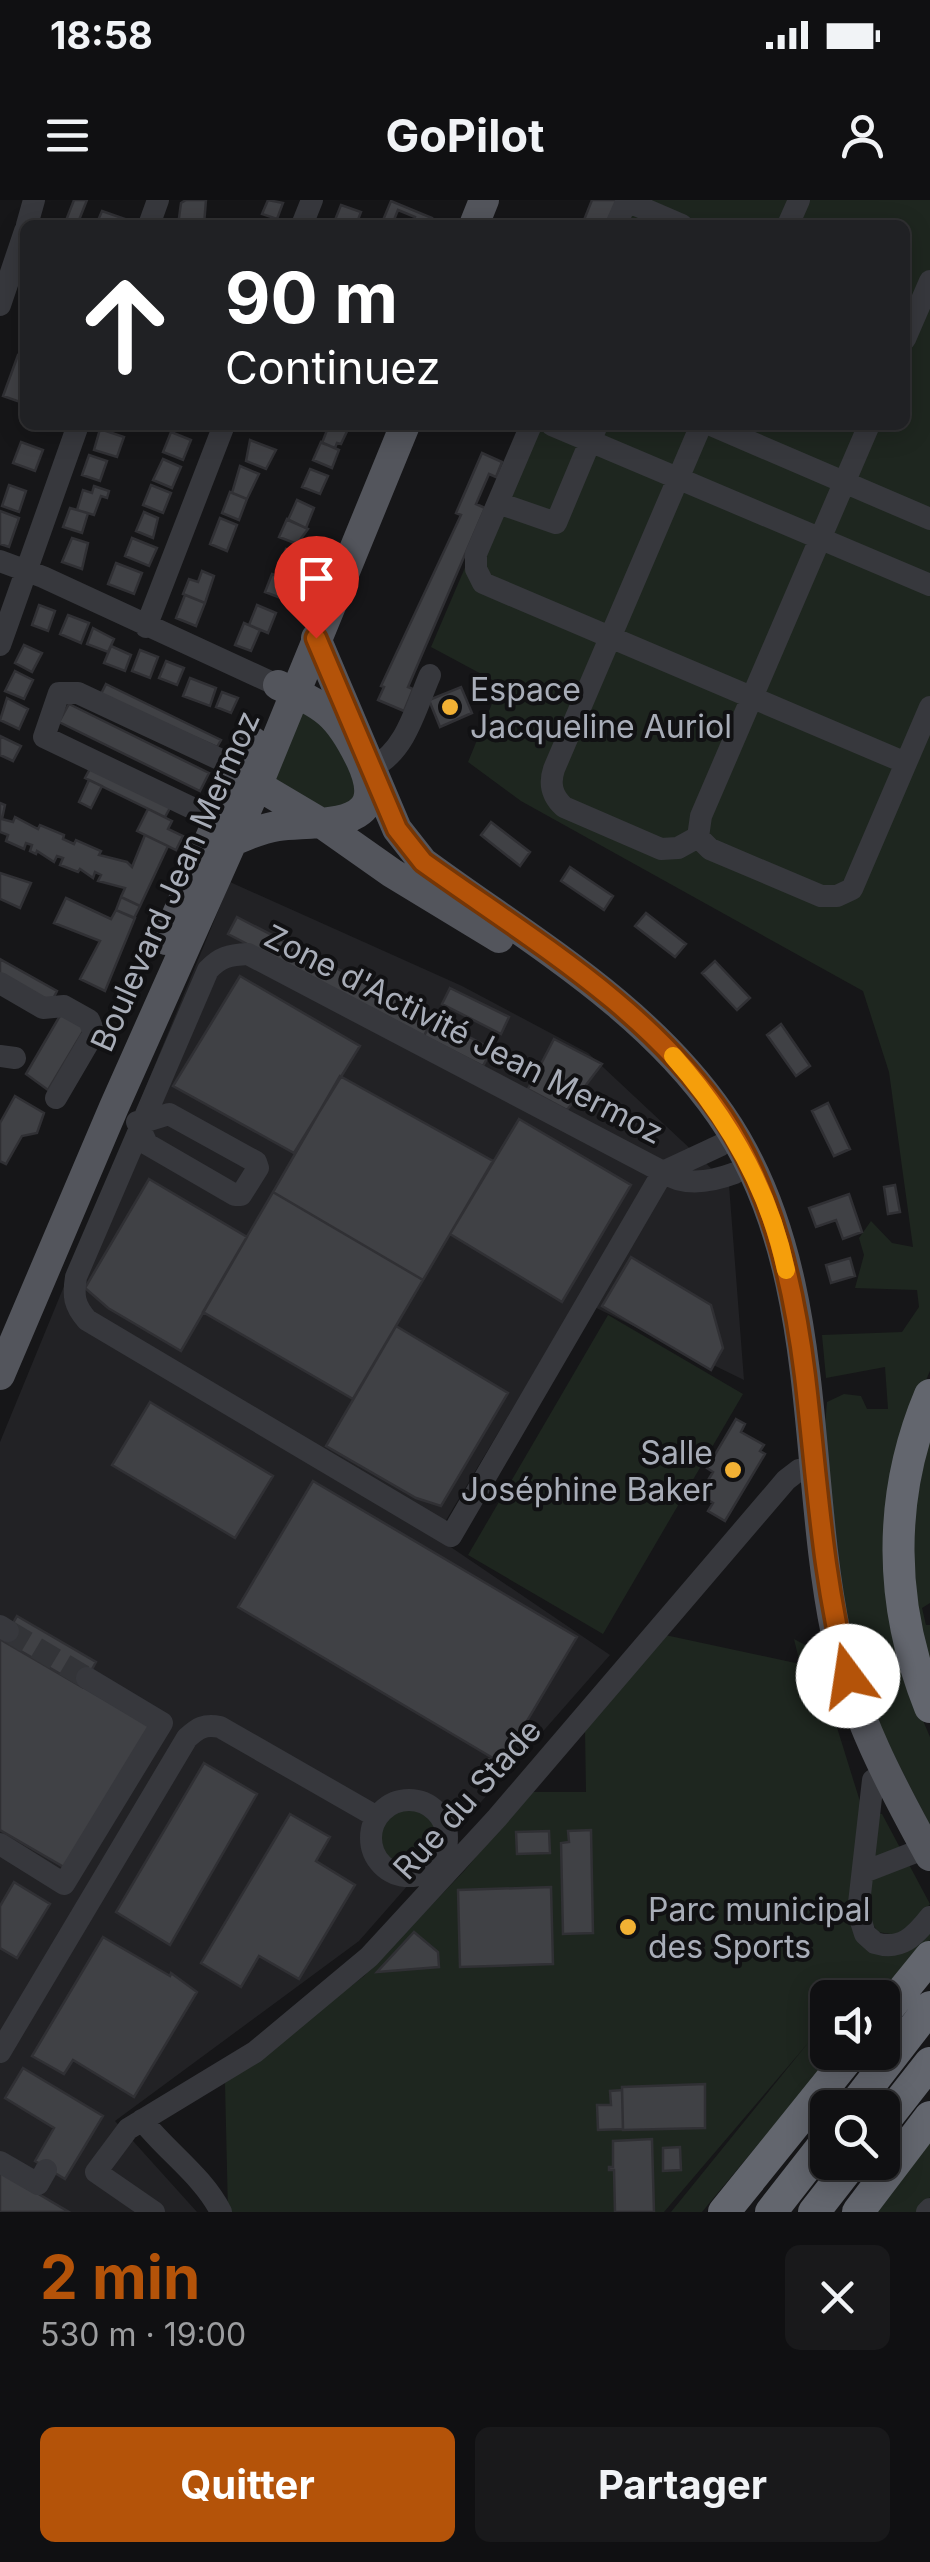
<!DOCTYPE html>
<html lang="fr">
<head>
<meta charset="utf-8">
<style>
	:root { --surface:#101012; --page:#19191b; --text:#f1f3f6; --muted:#9c9d9f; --line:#303032; --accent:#b45309 }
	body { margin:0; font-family:Inter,sans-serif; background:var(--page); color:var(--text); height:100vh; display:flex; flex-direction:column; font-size:38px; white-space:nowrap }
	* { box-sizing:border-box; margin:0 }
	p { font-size:32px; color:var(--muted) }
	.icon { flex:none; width:55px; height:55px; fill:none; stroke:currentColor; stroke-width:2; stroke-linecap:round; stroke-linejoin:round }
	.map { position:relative; height:2012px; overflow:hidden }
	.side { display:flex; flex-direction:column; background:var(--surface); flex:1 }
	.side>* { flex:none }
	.top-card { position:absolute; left:20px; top:20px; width:890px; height:210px; border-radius:15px; box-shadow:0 5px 25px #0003,0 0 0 2px var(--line); background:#202124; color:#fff; overflow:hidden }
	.buttons { position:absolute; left:810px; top:1780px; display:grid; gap:20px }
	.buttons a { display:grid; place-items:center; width:90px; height:90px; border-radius:15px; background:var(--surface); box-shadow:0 5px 25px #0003,0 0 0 2px var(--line); font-size:50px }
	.pin { position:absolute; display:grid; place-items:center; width:85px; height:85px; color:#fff; margin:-102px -42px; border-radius:50% 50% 50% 0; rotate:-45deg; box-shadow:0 0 10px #0007 }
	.pin .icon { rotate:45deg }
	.me { position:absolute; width:110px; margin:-55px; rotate:346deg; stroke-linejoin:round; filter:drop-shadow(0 0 8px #0008) }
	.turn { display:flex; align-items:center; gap:35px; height:210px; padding:0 40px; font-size:45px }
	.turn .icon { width:130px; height:130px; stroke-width:2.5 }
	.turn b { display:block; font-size:70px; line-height:85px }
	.round { display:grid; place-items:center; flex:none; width:105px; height:105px; border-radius:15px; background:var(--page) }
	.overview { display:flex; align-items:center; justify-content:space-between; height:170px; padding:0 40px }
	h1 { font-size:60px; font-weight:700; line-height:75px; color:var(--accent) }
	.cta { display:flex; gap:20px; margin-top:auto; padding:20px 40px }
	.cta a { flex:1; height:115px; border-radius:15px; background:var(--accent); color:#fff; font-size:40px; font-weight:700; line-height:115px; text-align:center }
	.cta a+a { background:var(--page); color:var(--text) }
	.status { display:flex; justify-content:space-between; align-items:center; height:70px; padding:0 50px; background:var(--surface); direction:ltr }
	.status svg { height:28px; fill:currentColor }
	header { display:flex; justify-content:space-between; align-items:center; height:130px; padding:0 40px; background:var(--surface); font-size:45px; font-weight:700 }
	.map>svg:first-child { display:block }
</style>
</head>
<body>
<div class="status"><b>18:58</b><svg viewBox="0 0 49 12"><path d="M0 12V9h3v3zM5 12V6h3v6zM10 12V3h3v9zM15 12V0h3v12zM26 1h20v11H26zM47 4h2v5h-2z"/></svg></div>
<header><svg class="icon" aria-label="menu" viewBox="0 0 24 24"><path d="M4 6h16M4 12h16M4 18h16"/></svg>GoPilot<svg class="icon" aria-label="person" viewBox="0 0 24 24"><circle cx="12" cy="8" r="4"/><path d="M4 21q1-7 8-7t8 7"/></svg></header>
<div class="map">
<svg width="930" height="2012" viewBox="0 0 930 2012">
	<rect width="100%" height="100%" fill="#161618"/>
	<path fill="#222225" d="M230 682 462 786 588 853 729 985 744 1180 578 1099 436 1337 610 1455 359 1741 115 1921 197 2012H0V1242Z"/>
	<path fill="#1e261f" d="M623 0H930V1171L905 1228V1478L930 1537V1626L879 1526 861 1477 847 1421 824 1236 827 1202 844 1194 861 1196 867 1209H888L885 1167 826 1178 822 1135 902 1132 919 1107 917 1090 855 1088 864 1055 859 1038 871 1021 892 1043 913 1047 889 872 863 791 521 601 468 562 500 484 431 447 526 225H905V25H612Z
		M304 508 315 510 362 580 358 603 313 610 274 579Z
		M608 1115 743 1194 603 1434 468 1355Z
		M930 1228V1403L922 1408 926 1425H930V1480L908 1351Z
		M665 1435 800 1464 794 1439 809 1447 817 1463 862 1608V1742L930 1728V1740L881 1797 828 1798V1852L834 1853 702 2012H671L808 1843 664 2012H228L225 1883 364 1776 465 1670 530 1592H586L585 1529Z
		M380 1637a28 28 0 1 1 56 0a28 28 0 1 1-56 0Z
		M875 1613 882 1614 930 1704 903 1736 878 1732 865 1712Z
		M930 1940V1997L918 2012H877Z"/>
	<path fill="#404145" stroke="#303034" stroke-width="2.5" d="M74 0H87L77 25 65 23Z
		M186 0H206L204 25 179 18 181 3Z
		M268 0 283 3 277 19 262 14Z
		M592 0H617L607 25H582Z
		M391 1 432 18 430 25H412L415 17 398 10 392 25H381Z
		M341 5 361 12 356 25H333Z
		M102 11 125 19 123 25H96Z
		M18 155 25 157V189L20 202 3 196Z
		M329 225H350L341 244 337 243 335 248 322 243Z
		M100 229 124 237 117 257 94 250Z
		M171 232 191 240 183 260 163 252Z
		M250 240 276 250 266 269 246 261Z
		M21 242 43 250 35 271 13 263Z
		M321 242 339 250 332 268 313 260Z
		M482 253 502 262 496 277 489 274 476 304 485 308 408 487 413 489 404 511 378 500 384 487 381 486 461 315 456 313Z
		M89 255 107 261 100 281 82 275Z
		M163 259 181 267 172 288 153 280Z
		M240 266 259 274 247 299 232 293Z
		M310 269 328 276 320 294 302 287Z
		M9 285 26 291 19 312 2 306Z
		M151 285 171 293 163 313 143 305Z
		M94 286 109 291 107 298 101 296 94 315 77 310 83 290 92 293Z
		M230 292 247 299 239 320 222 313Z
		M297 300 314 308 306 328 288 320Z
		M70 308 88 313 82 333 63 327Z
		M0 311 19 318 9 347 0 344Z
		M144 312 158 318 153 338 136 331Z
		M220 318 237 325 227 351 210 344Z
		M287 319 308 329 297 344 279 337Z
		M72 338 88 343 82 369 62 362Z
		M132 338 157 348 149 366 125 356Z
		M286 349 301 356 294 372 279 366Z
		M116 363 142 373 134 394 108 384Z
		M202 371 214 376 205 403 183 394 189 379 198 382Z
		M272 374 290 381 283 399 265 392Z
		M185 395 205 403 196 426 176 418Z
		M39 405 55 411 48 431 32 425Z
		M257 405 276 413 268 433 249 425Z
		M68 415 89 423 81 443 60 434Z
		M244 423 260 430 251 451 235 445Z
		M93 428 114 439 108 452 87 444Z
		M24 445 42 453 32 472 15 463Z
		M111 446 131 455 125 471 104 463Z
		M140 450 158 457 150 478 132 471Z
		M166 461 184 468 177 485 159 478Z
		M15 471 33 480 24 499 5 491Z
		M190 478 216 488 210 506 183 496Z
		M106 484 221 540 217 547 100 496Z
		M461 487 472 513 440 527 429 500Z
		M222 492 238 498 231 513 216 507Z
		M7 498 28 509 19 529 0 520Z
		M69 504 209 573 200 591 59 522Z
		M0 536 21 546 13 561 0 555Z
		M91 567 171 606 165 617 85 578Z
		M89 580 102 586 91 608 79 602Z
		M0 603 5 605 2 619 13 622 15 617 38 629 40 625 64 635 63 639 74 644 76 640 101 651 99 655 127 662 132 667 145 635 168 646 140 706 121 697 125 688 98 681 101 675 95 672 93 678 80 669 78 672 60 665 63 658 57 656 54 662 37 651 36 654 30 651 32 645 26 643 24 649 6 641 8 635 0 632Z
		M148 609 172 621 168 629 183 636 176 650 137 631Z
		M491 622 530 652 520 666 481 635Z
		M570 667 613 696 604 710 561 681Z
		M0 673 31 683 20 708 0 699Z
		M121 697 140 706 134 718 116 710Z
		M66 698 111 719 116 710 135 718 105 791 80 779 100 741 54 723Z
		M646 713 686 744 675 757 635 726Z
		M237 717 433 818 424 836 228 734Z
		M0 759 57 791 51 803 0 775Z
		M715 761 750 798 737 810 702 773Z
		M240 776 360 846 294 953 173 886Z
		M450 788 509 817 501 834 442 804Z
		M61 814 85 828 48 890 26 874Z
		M433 818 492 849 483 866 424 836Z
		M781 824 810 866 796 876 767 835Z
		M554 839 602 864 567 910 528 889Z
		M340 876 493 961 423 1080 273 992Z
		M15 896 44 913 37 933 22 936 6 964 0 961V923Z
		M828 903 850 949 834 956 812 911Z
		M519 919 631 985 562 1102 450 1034Z
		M149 979 247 1037 181 1151 108 1108 85 1088Z
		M895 985 900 1012 888 1014 884 987Z
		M273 992 423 1080 353 1199 203 1112Z
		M849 994 862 1032 843 1039 836 1020 816 1027 809 1008Z
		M631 1057 711 1105 723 1148 711 1170 602 1106Z
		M850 1058 855 1076 831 1083 826 1065Z
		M396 1126 508 1193 441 1306 416 1298 326 1246Z
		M150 1202 273 1276 235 1338 112 1265Z
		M736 1219 745 1224 741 1232 764 1245 760 1251 765 1254 725 1321 708 1311 713 1303 699 1295 713 1272 707 1268Z
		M313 1281 577 1437 502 1563 499 1565 489 1559 491 1557 238 1407Z
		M17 1416 96 1462 82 1487 3 1441Z
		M0 1439 152 1527 69 1670 0 1630Z
		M204 1563 257 1594 170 1745 116 1712Z
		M290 1614 330 1637 316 1661 355 1685 299 1779 259 1756 241 1787 201 1763Z
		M591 1630 593 1733 563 1734 561 1643 569 1642 568 1631Z
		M549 1631 550 1653 517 1654 516 1632Z
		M14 1682 50 1704 17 1758 0 1748V1706Z
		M551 1687 553 1764 460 1767 458 1690Z
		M414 1732 438 1752 439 1767 377 1772Z
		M103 1737 170 1776 171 1773 197 1792 134 1897 73 1860 64 1874 32 1856Z
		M23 1868 103 1916 65 1979 35 1961 54 1928 5 1898Z
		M705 1884V1928L623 1930 622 1887Z
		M622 1890 623 1929 598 1930 597 1905H611L610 1891Z
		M652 1939 654 2012H615L614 1970H609V1967H613V1941Z
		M680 1947 681 1970 663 1971V1948Z
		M0 1971 69 2012H0Z"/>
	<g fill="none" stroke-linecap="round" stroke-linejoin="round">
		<path stroke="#333438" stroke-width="22" stroke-dasharray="22 11" stroke-linecap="butt" d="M8 1431 87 1478"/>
		<path stroke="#37383d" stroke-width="22" d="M626 1 682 25
			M27 25 34 0
			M149 25 158 0
			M302 25 312 0
			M616 25 627 0
			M788 25 799 0
			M0 105 25 31
			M905 139 930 81
			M531 225 476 354V369L483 383 906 563 930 507
			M552 225 930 385
			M711 225 930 319
			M869 225 701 616 698 637 710 649 821 696H837L852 689 906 563
			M498 303 556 323 597 225
			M0 361 43 377 277 485
			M146 427 224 225
			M0 445 78 225
			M371 581 373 567C406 551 416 507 430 475
			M217 620 44 537 59 493H78L249 573
			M698 637 678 648 661 649 564 607C552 596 549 584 554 569L701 225
			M0 783 43 808 64 806 89 820 94 833 56 898
			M0 856 15 858
			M137 922 147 944 235 995H241L258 968 256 962 169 914 140 923
			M721 945 663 972 451 1336 87 1120C74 1105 73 1096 76 1077L208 770C220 757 229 755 248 754L663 972C684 987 711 982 735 973
			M0 1426 8 1431
			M873 1580 858 1712 865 1734 875 1743C901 1751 915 1736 930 1717
			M371 1638a38 38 0 1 1 76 0a38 38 0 1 1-76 0Z
			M0 1644 64 1684 162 1523 87 1478
			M864 1672 913 1653
			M0 1852 187 1538C198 1528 204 1524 220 1527L377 1617
			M142 1920C167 1952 203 1976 221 2012
			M0 1962 38 1984 46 1970
			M154 2012 96 1972 128 1929 255 1852 369 1757 497 1618 786 1280 799 1270 814 1268
			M927 2012 930 2009"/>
		<path stroke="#53555c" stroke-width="30" d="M474 25 484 0
			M316 438 397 629 423 662C529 740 645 805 721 915 825 1065 801 1264 836 1434 853 1514 891 1585 930 1656
			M253 542 249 573 267 591 321 623 392 673 499 738
			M233 641C248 635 262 628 278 626 324 621 393 630 361 561 338 513 325 506 278 485
			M166 740 249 548
			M0 1175 114 907 258 584 405 225"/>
		<path stroke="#63666e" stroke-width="32" d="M930 1195C887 1297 889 1405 930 1507
			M882 1816 930 1757
			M852 1908 930 1807
			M882 1924 930 1863
			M724 2012 853 1852
			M771 2012 828 1939
			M814 2012 853 1962
			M858 2012 930 1917"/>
	</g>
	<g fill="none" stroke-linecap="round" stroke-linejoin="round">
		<g stroke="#753606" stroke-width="25">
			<path id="route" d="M316 438 397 629 423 662C529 738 648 807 723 917 773 992 794 1087 805 1176 817 1277 822 1378 848 1476"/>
		</g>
		<use href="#route" stroke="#b45309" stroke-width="18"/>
		<path stroke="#f59e0b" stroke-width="18" d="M673 856C727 917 769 989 786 1070"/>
	</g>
	<g fill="#f2b134" stroke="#111113" stroke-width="4">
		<circle cx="450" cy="507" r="10"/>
		<circle cx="733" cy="1270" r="10"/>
		<circle cx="628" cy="1727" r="10"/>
	</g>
	<g text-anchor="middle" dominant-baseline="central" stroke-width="8" stroke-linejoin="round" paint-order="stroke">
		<g font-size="32" fill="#a8adb8" stroke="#111113" text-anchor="start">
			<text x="470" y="489">Espace<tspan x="470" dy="37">Jacqueline Auriol</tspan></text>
			<text x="713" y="1252" text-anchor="end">Salle<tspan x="713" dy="37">Joséphine Baker</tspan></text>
			<text x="648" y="1709">Parc municipal<tspan x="648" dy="37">des Sports</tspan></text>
		</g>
		<g font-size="32" fill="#a8adb8" stroke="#111113">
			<text transform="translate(175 681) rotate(-66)">Boulevard Jean Mermoz</text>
			<text transform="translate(464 834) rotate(27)">Zone d'Activité Jean Mermoz</text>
			<text transform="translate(467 1599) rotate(-48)">Rue du Stade</text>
		</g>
	</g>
</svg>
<div class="buttons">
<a><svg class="icon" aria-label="sound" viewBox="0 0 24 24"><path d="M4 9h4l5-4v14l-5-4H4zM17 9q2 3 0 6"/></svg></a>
<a><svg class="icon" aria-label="search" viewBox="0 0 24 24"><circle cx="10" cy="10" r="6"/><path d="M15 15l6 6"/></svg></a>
</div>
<div class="pin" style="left:316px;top:438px;background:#d93025"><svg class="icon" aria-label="arrive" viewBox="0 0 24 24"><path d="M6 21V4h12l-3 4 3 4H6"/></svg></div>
<svg class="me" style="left:848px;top:1476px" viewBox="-20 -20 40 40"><circle r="19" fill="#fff"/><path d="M0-13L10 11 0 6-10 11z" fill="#b45309"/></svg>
<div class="top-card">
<div class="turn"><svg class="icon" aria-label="ahead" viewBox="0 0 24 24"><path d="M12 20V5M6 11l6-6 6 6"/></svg><div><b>90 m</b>Continuez</div></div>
</div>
</div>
<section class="side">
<div class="overview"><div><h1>2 min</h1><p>530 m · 19:00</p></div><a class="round"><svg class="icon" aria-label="close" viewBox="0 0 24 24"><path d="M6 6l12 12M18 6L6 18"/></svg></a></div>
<div class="cta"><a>Quitter</a><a>Partager</a></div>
</section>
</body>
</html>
